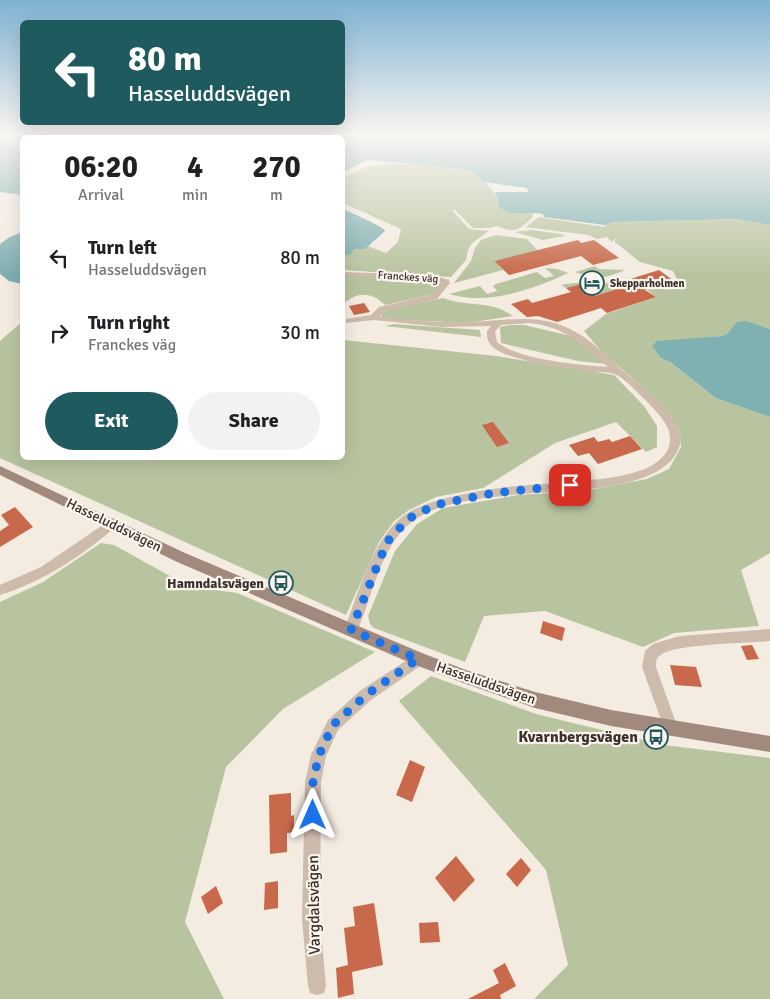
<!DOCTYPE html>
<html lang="en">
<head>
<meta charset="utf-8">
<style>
	:root { --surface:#fff; --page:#f2f2f2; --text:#202124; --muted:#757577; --accent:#1f5a5e }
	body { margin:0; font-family:Signika,sans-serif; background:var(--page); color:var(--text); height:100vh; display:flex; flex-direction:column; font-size:19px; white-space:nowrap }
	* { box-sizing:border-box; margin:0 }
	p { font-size:16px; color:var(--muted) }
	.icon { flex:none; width:28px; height:28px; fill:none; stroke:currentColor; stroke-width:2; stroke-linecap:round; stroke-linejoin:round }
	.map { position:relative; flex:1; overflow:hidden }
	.panel { position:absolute; left:20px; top:135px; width:325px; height:325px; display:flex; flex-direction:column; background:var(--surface); border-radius:8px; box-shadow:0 5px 20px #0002 }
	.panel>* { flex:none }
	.guide { position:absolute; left:20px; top:20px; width:325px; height:105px; border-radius:8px; box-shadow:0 5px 20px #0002; background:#1f5a5e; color:#fff; overflow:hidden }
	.pin { position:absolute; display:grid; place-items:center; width:42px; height:42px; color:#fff; margin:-21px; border-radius:10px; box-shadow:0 2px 8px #0006 }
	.me { position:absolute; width:55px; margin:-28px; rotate:0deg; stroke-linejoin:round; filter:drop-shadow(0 0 4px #0008) }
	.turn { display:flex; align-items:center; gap:18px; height:105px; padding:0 25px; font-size:22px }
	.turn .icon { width:65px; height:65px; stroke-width:2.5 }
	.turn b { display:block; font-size:35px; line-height:42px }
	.eta { display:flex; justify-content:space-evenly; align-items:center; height:85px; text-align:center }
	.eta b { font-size:30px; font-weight:700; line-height:35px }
	.action { display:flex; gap:10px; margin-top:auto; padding:10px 25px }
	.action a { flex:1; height:58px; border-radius:30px; background:var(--accent); color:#fff; font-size:20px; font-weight:700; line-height:58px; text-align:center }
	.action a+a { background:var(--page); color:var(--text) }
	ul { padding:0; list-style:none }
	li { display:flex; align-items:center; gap:15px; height:75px; padding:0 25px }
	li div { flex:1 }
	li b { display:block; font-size:19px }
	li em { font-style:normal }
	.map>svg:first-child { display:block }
</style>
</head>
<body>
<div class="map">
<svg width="770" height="999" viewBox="0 0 770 999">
	<rect width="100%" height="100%" fill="#f4ebe1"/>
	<path fill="#b8c4a0" d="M396 164C433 165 490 162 500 208L523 213H533L532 218C518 230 516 234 497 226L490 228H473L454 209 452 210 469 229 489 231 472 243 468 250 466 260 451 277 343 270V256L350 255 355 249H365L368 246 386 253 398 242 401 229 343 203V178L368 166Z
		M539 217 605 227V225L614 222 736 219 770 225V329L747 321 734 326 727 334 722 336 668 341 656 351 661 358 670 362 716 398 770 417V553L741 570 759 626 674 633 643 647 545 611 484 616 465 662 374 628 370 624 368 616 395 551 417 524 443 508 518 495 584 491 647 479 669 469 681 447 680 432 671 416 648 392 601 351 584 331 606 314 656 297 647 290 678 281 673 271 640 262 615 242V238L612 242 607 237 597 239 588 235 526 227Z
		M532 230 562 234 565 236 543 240 514 232Z
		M496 235 527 239 541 254 530 263 520 255 494 261 503 270 454 283 471 261 475 248 481 240Z
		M595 266 599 269 625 270C603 279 598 280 575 272Z
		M545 268 557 269 568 273C534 289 487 306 449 294L480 286 487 294 497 291 493 286 496 284 537 272 545 278 554 276Z
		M343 275 435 279 441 281 442 285 435 294 385 305C372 292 358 291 343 304Z
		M628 281 633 284 595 296C584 287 580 284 566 288L561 285C583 280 606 287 628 281Z
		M443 298C469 308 489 299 513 316L467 323 404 320 382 317V313L389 309Z
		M22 322V458H342L343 340 496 356 614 375 644 406 657 426V447L646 452 616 422 555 443 483 488 436 497 409 510 394 521 379 542 346 615 0 458V341Z
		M394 324 480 330 481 337 385 326Z
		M512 325H524L571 336 606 364 578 361 501 343 500 327Z
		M101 543 114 545 188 586 237 593 375 652 283 709 226 767 185 922 224 999H0V602L43 582Z
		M431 676 536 714 664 745 770 758V999H534L568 965 546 870 399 701Z"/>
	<path fill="#7fb0b2" d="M0 136H770V225L736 219 614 222 605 225 544 217 543 214C526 211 517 217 500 208L495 192H528L527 188 484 182 470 172 456 168 367 160 343 172 342 138H22V197L17 194 0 192Z
		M343 209C351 213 383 226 385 231L365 249H355L350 255 343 256Z
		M22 232V284L9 281 0 274V244L10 237Z
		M747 321 770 329V417L716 398 670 362 661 358 652 346 657 341 722 336 727 334 737 322Z"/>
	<path fill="#c8694b" d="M578 240 581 243 594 240 619 258 593 265 581 256 509 275 494 261Z
		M659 270 674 281 645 290 656 297 607 313 601 308 557 322 538 316 527 317 511 304 528 299 532 303 571 292 566 288 578 285 583 286 595 296 633 284 627 280Z
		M364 303 370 312 354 315 349 306Z
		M493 422 509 443 497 447 482 425Z
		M630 436 642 449 598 464 589 453 578 456 569 445 594 437 598 442 609 439 612 442Z
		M15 507 33 527 0 547V531L9 525 1 515Z
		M543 621 565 628 562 641 540 633Z
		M752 645 759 659 747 660 741 646Z
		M670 665 696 667 702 687 675 685Z
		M410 760 425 767 412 802 396 795Z
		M291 793V816L294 815V832L287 833V852L270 854 269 795Z
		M456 856 475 880 454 902 435 878Z
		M521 858 531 870 517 887 506 874Z
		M278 881V908L264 910 265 883Z
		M216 886 223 903 208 914 201 897Z
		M374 903 383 965 352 972 354 994 338 998 336 968 348 965 344 928 355 926 353 907Z
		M438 922 440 942 420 943 419 923Z
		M505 963 516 986 500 995 501 999H468L499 983 493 970Z"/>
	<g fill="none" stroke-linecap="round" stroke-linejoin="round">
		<path fill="#cdbbac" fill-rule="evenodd" d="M342 272 433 275 449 280 450 283 437 299 385 311 380 316C408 320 437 323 465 322 500 322 535 312 568 328 592 339 609 359 629 376 647 391 673 410 680 433 682 440 680 446 677 452 656 494 552 490 510 495 479 499 439 502 413 521 380 545 372 599 356 634L351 636 346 634 344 630C358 595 373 536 406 514 420 505 438 500 455 496 488 488 522 485 556 483 584 480 615 480 642 470 656 465 671 454 670 438 670 427 661 417 654 409 647 402 623 376 614 374 608 372 599 372 592 372 570 369 504 361 491 345 487 341 487 336 487 331L491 326 442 327 374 320 346 323V319L371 315 379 307 431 295 442 283 433 279 342 276ZM530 323C564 326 584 346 608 367 580 365 518 360 497 342L495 331 501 325Z
			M113 518 117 520 119 523 117 526C81 556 45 581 0 595V585L41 567Z
			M770 629V641C749 643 676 644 662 654 656 657 656 661 656 667L677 726 675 731 670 733 665 731 642 667 645 651 653 644 680 636Z
			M418 653 423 654 425 659 423 664 371 700 338 730 326 756 321 782 320 919 326 986 324 993 317 995 310 993 308 986 302 919 305 782 311 755 328 720 361 690Z"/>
		<path fill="#a18a7d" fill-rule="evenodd" d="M0 466 185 553 422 653 466 670 535 692 611 710 770 736V752L611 726 535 708 466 684 413 664 175 561 0 475Z"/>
	</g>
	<linearGradient id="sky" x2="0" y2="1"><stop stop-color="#7eb2d2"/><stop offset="0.49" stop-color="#faf6f2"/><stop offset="1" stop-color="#faf6f2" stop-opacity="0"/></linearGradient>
	<rect width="770" height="276" fill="url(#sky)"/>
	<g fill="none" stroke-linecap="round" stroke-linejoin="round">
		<path stroke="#1a73e8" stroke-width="9" stroke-dasharray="0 16.2" d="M313 815V782L319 755 333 725 366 695 418 659 351 630 387 542 408 519 435 505 494 493 570 485"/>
	</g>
	<defs>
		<g id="hotel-ring" transform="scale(1.25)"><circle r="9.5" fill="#fbf5ee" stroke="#1f5a5e" stroke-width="1.5"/><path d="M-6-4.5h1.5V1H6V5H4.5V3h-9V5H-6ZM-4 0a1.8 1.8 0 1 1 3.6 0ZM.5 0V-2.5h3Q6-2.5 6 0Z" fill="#1f5a5e"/></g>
		<g id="bus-ring" transform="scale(1.25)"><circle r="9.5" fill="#fbf5ee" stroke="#1f5a5e" stroke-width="1.5"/><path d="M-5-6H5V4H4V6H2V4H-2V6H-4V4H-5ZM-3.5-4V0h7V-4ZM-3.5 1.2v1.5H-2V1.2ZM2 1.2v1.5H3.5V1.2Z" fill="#1f5a5e"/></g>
	</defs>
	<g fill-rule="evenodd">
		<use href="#hotel-ring" x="592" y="283"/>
		<use href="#bus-ring" x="281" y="583"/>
		<use href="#bus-ring" x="656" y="737"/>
	</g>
	<g text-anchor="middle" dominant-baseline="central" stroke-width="4.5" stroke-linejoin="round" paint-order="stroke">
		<g font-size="11" fill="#3b302b" stroke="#fbf5ee">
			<text transform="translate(408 277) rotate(4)">Franckes väg</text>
		</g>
		<g font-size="11" font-weight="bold" fill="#3b302b" stroke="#fbf5ee" text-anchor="start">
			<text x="610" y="283">Skepparholmen</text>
		</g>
		<g font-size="14" fill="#3b302b" stroke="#fbf5ee">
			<text transform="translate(114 525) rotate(26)">Hasseluddsvägen</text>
			<text transform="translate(486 683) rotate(19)">Hasseluddsvägen</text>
		</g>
		<g font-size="14" font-weight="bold" fill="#3b302b" stroke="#fbf5ee" text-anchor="end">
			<text x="264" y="583">Hamndalsvägen</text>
		</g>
		<g font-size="16" font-weight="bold" fill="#3b302b" stroke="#fbf5ee" text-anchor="end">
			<text x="638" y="737">Kvarnbergsvägen</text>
		</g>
		<g font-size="16" fill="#3b302b" stroke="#fbf5ee">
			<text transform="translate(314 905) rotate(-91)">Vargdalsvägen</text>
		</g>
	</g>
</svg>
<div class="pin" style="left:570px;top:485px;background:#d93025"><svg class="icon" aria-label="arrive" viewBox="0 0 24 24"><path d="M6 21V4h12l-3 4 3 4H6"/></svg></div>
<svg class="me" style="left:313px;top:815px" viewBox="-20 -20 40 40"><path d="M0-17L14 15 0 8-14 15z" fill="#1a73e8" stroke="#fff" stroke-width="4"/></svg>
<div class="guide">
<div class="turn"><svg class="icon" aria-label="left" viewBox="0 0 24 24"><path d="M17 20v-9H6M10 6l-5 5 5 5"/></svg><div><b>80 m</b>Hasseluddsvägen</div></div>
</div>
<section class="panel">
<div class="eta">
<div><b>06:20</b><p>Arrival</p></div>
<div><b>4</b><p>min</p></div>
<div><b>270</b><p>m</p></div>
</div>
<ul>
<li><svg class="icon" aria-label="left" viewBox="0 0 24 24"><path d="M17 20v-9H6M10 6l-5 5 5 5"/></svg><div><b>Turn left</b><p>Hasseluddsvägen</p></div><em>80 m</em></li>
<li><svg class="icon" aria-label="right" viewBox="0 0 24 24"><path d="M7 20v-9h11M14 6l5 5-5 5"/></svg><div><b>Turn right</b><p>Franckes väg</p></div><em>30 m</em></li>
</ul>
<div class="action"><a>Exit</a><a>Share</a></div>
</section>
</div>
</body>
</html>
